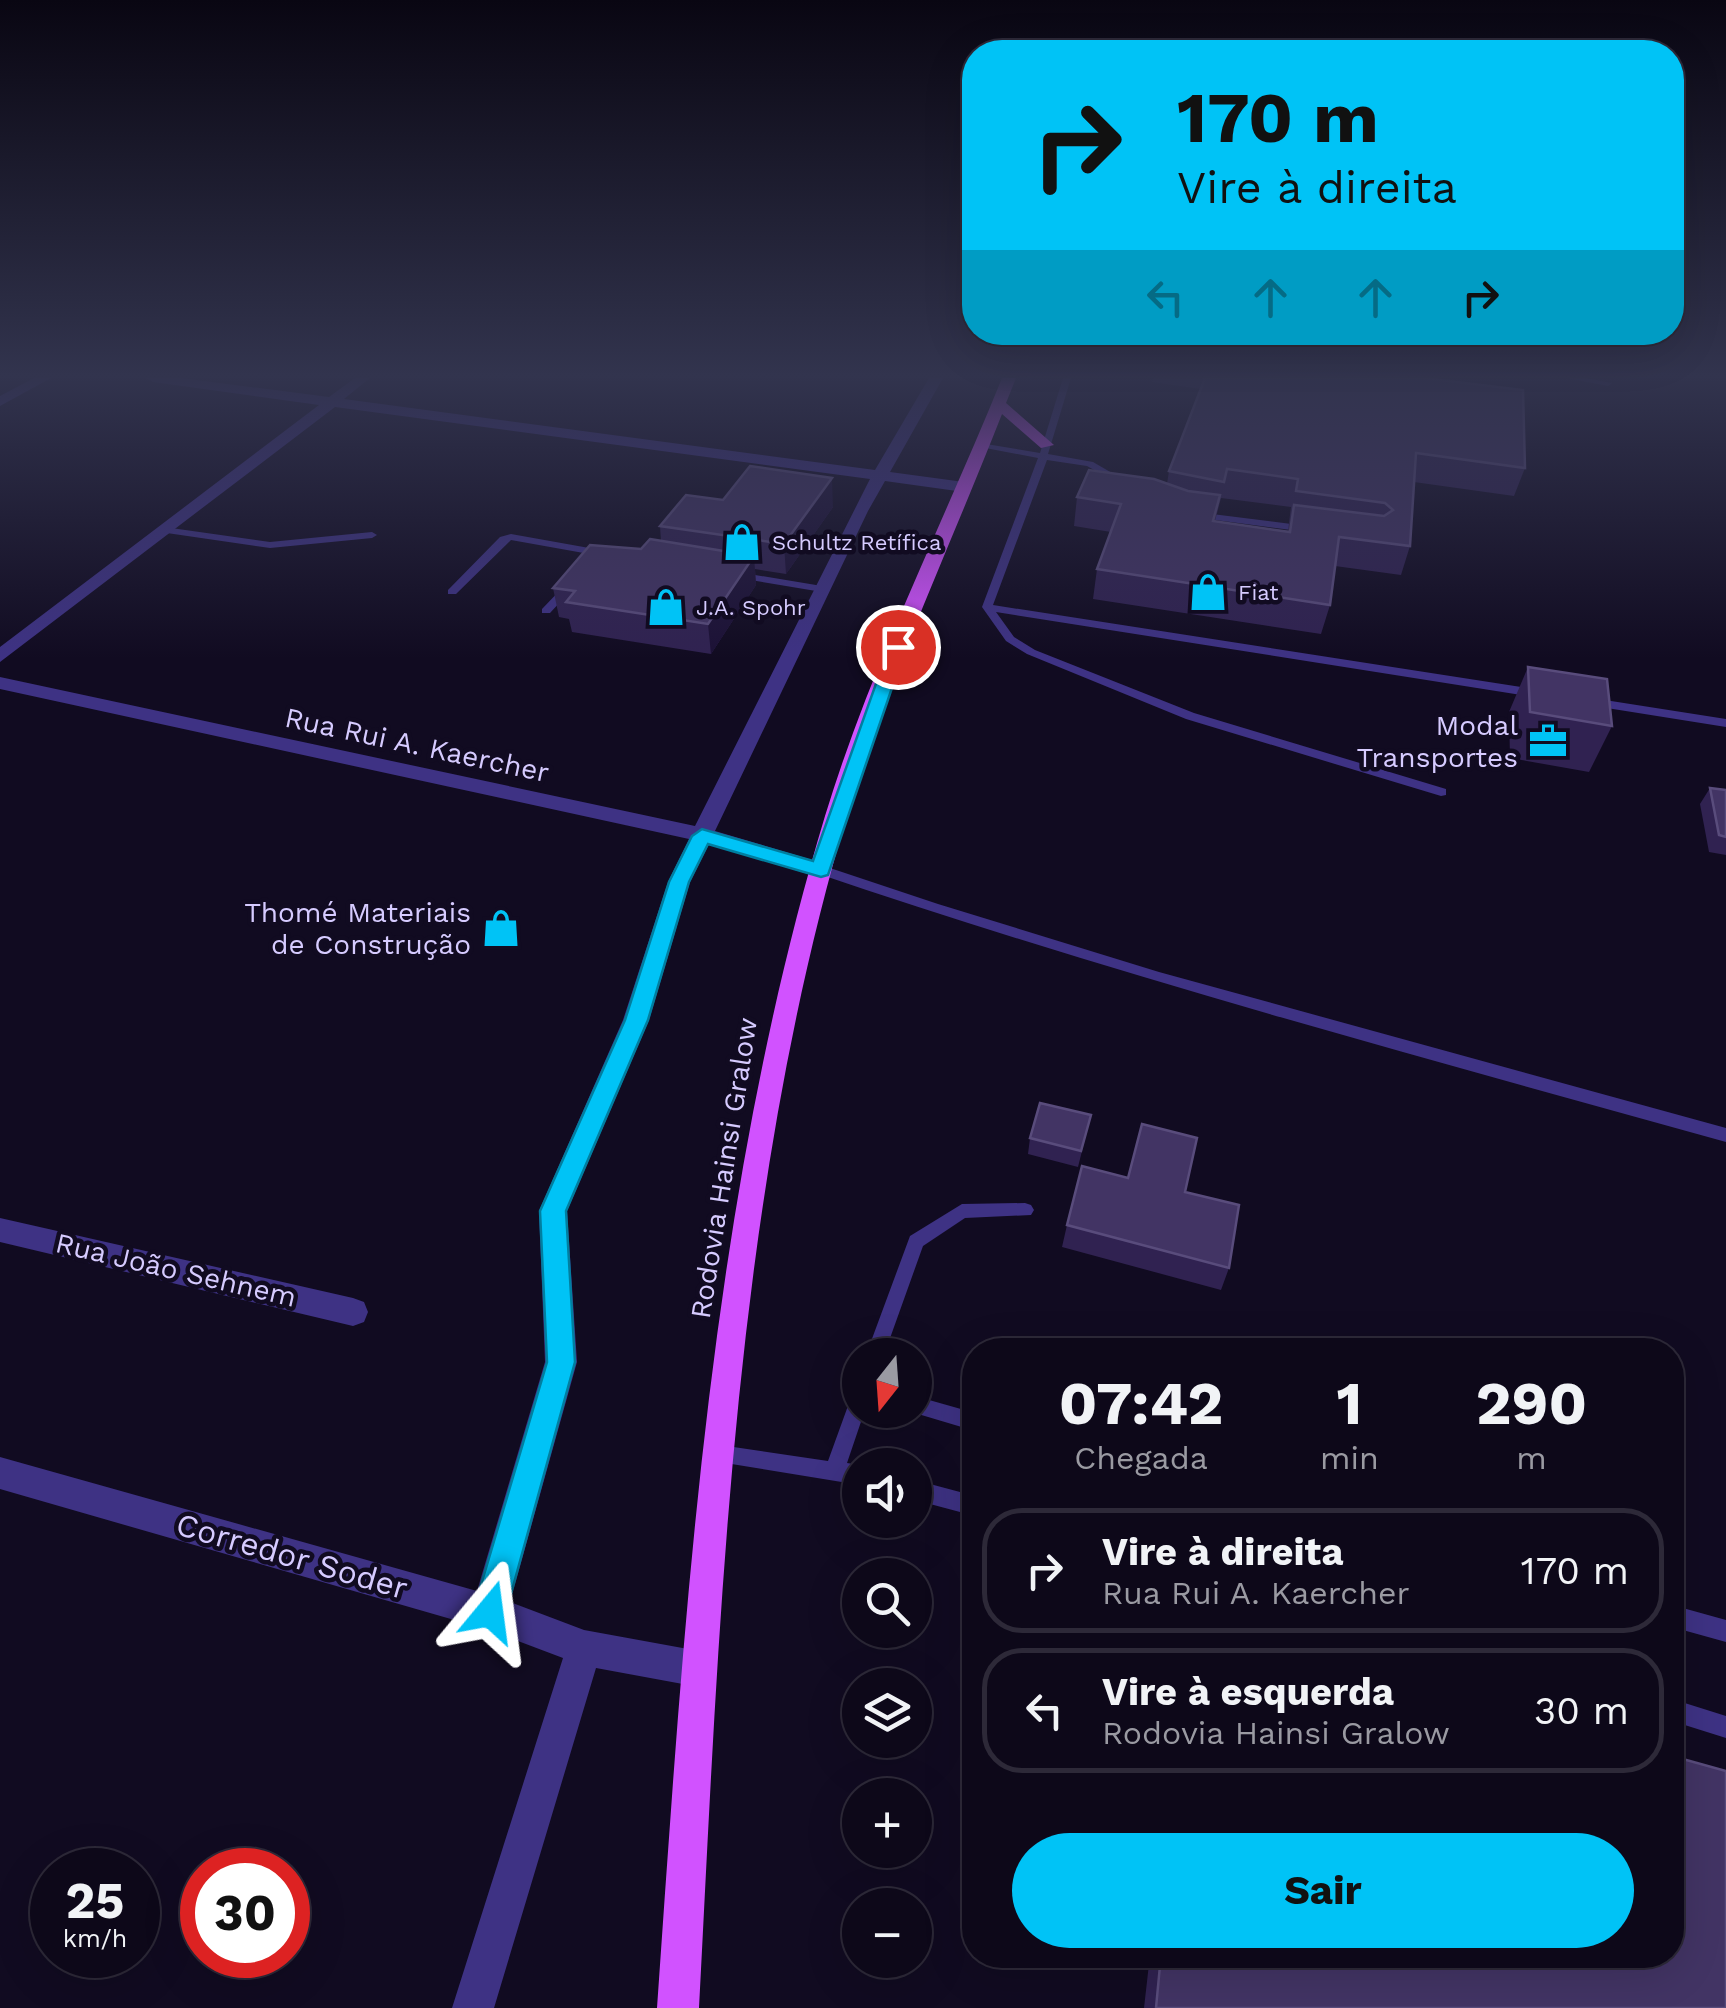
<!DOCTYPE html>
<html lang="pt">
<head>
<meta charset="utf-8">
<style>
	:root { --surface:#0d0819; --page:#1b1626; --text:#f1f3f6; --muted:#9a9aa2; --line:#2d2938; --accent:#00c3f6 }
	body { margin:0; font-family:"Work Sans",sans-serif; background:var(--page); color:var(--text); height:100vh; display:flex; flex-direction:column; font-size:38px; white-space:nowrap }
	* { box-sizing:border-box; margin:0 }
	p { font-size:32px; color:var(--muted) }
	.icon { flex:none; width:55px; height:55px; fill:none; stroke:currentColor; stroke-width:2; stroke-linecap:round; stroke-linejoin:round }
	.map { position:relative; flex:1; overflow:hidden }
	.panel { position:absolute; left:962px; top:1338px; width:722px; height:630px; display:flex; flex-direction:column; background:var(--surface); border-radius:40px; box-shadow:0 10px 40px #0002,0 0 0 2px var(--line) }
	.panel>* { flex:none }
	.top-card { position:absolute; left:962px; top:40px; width:722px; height:305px; border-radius:40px; box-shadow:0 10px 40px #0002,0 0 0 2px var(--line); background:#00c3f6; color:#111; overflow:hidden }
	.needle { width:65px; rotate:197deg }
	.tools { position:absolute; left:842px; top:1338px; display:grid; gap:20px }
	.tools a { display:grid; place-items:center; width:90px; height:90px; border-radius:50%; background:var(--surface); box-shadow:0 10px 40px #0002,0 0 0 2px var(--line); font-size:50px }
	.speed { position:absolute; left:30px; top:1848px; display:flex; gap:20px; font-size:50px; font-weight:700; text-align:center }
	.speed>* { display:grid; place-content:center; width:130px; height:130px; border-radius:50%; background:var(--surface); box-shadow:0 10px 40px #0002,0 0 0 2px var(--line); line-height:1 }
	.speed small { font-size:25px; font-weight:400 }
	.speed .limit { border:15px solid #d22; background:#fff; color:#111 }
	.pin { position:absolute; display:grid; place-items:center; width:85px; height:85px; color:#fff; margin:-42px; border:5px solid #fff; border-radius:50%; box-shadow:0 2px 10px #0007 }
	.me { position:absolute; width:110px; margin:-55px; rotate:16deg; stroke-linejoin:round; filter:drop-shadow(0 0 8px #0008) }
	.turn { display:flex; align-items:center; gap:35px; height:210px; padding:0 50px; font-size:45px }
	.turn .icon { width:130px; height:130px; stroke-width:2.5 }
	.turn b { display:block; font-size:70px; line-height:85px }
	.lanes { display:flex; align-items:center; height:95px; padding:0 50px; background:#0003; justify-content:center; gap:50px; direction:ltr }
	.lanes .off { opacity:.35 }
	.eta { display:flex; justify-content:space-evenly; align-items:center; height:170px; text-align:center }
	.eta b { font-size:60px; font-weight:700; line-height:70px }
	.primary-button { display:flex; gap:20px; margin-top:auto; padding:20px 50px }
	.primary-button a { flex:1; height:115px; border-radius:60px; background:var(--accent); color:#111; font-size:40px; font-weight:700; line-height:115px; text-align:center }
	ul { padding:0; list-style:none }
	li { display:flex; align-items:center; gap:30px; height:125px; margin:0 20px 15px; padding:0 30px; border:5px solid var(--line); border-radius:40px }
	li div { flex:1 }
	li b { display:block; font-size:38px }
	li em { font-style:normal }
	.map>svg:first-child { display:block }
</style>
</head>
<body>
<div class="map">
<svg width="1726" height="2008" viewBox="0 0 1726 2008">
	<rect width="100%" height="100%" fill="#110b21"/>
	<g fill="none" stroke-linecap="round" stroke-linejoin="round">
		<path fill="#3e3284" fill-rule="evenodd" d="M1063 378H1071L1048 454 1093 462 1131 484 1123 486 1087 466 1047 460 993 605 1534 689 1540 693 1534 697 996 612 1014 637 1035 650 1194 713 1446 789V795L1441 796 1186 719 1027 654 1006 641 982 607 1038 458 975 446 980 443 1040 453Z
			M1566 378H1586L1612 383 1608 386Z
			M1196 512 1307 526 1312 529 1307 532 1193 517 1191 515Z
			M164 527 270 542 372 532 377 535 372 538 270 548 160 532V528Z
			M511 534 606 551 611 554 606 557 511 540 456 594H448V590L500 537Z
			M737 572 822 586 827 589 822 592 733 577 732 575Z
			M564 586 573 588 550 613H542V609Z
			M1592 698 1726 719V727L1588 705V699Z
			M821 865 938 904 1159 972 1726 1128V1142C1421 1057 1116 975 816 873L814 870 816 867Z
			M1025 1203 1031 1205 1034 1210 1031 1215 965 1218 923 1246 884 1355H866L910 1236 962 1204Z
			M860 1389V1410H865L847 1463 860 1465V1485L713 1461 710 1454 713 1447 720 1445 828 1461 853 1392Z
			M915 1396 975 1413V1431L908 1411 915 1410Z
			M915 1480 975 1496V1516L915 1500Z
			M1672 1605 1726 1620V1642L1672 1627Z
			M1672 1699 1726 1716V1738L1672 1721Z"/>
		<path fill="#3e3284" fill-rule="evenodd" d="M34 378H51L0 406V396Z
			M146 378H181L329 397 355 378H370L344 399 875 470 929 378H943L890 472 964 482 972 487 964 492 885 481 868 511 715 831 829 865 832 870 821 878 709 844 690 882 649 1020 567 1211 577 1362 510 1602 584 1630 699 1651 712 1656 717 1669 712 1682 699 1687 596 1668 494 2008H452L563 1658 489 1630 0 1489V1457L477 1591 545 1362 539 1211 623 1020 668 882 689 839 0 689V677L695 826 870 479 335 407 0 662V647L319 405 153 382Z
			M0 1218 353 1298 364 1302 368 1312 364 1322 353 1326 0 1242Z"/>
		<path fill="#d152ff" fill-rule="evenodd" d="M1002 378H1016L1006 403 1054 445 1041 448 1002 414C950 547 889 676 848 812 733 1198 720 1609 699 2008H657C685 1608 709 1202 825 816 871 665 943 524 1002 378Z"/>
	</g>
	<path fill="#302251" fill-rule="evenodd" d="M1153 378H1424L1525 468 1514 496 1414 482 1410 546 1401 575 1335 566 1330 605 1321 634 1093 599 1097 569 1111 532 1074 526 1077 497 1167 484 1169 471 1201 389 1152 382ZM1221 498 1291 507 1288 531 1215 521Z
		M723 500 833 507 786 574 755 569 756 585 711 654 572 632 569 619 559 617 553 588 661 541 660 526Z
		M1528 667 1612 726 1589 772 1510 758 1509 712Z
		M1710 788 1726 790V855L1709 852 1700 804Z
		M1087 1131 1078 1167 1028 1154 1030 1138Z
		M1185 1192 1229 1268 1221 1290 1062 1247 1067 1225Z
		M1150 1955H1672L1726 2008H1144Z"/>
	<path fill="#1c1136" d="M832 478 833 507 786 574 784 544Z
		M754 556 756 585 711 654 708 624Z"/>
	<path fill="#423464" stroke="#594c7c" stroke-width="2.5" d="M1205 378H1424L1523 390 1525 468 1416 453 1410 546 1339 537 1330 605 1097 569 1121 504 1077 497 1089 470 1154 479 1188 491 1220 495 1213 521 1290 532 1294 505 1384 516 1393 510 1385 503 1296 491 1298 479 1227 469 1224 482 1169 471Z
		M750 466 832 478 784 544 660 526 686 495 723 500Z
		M650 539 754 556 708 624 566 602 575 591 553 588 590 545 641 549Z
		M1528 667 1607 679 1612 726 1530 712Z
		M1710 788 1726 790V837L1719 835Z
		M1040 1103 1091 1115 1081 1151 1030 1138Z
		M1142 1124 1197 1138 1185 1192 1239 1205 1229 1268 1067 1225 1082 1166 1128 1178Z
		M1672 1756 1726 1771V2008H1156L1161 1955H1672Z"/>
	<linearGradient id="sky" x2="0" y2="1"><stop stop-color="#090612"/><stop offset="0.57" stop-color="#32344e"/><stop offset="1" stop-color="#32344e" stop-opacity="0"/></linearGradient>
	<rect width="1726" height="659" fill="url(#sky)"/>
	<path fill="#00c3f6" stroke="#007fa0" stroke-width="2.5" d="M898 642 906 647 828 875 821 877 708 844 689 882 648 1020 566 1211 575 1362 506 1612 501 1624 490 1628 478 1624 473 1612 547 1362 540 1211 625 1020 669 882 692 836 702 829 813 861 889 647Z"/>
	<defs>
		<g id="shop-bare" transform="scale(3)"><path d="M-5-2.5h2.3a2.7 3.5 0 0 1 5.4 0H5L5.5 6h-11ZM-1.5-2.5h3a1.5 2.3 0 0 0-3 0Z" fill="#00c3f6" stroke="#110b21" stroke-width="2.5" paint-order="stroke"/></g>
		<g id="office-bare" transform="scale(3)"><path d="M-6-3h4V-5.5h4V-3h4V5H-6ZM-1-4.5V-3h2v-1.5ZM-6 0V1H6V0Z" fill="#00c3f6" stroke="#110b21" stroke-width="2.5" paint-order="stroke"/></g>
	</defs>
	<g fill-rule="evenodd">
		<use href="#shop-bare" x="742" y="542"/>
		<use href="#shop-bare" x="1208" y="592"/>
		<use href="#shop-bare" x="666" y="607"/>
		<use href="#office-bare" x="1548" y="741"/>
		<use href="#shop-bare" x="501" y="928"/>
	</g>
	<g text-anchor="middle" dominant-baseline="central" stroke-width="9" stroke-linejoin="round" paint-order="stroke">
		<g font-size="22" fill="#d6cbff" stroke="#110b21" text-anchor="start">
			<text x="772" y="542">Schultz Retífica</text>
			<text x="1238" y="592">Fiat</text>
			<text x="696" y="607">J.A. Spohr</text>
		</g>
		<g font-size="28" fill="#d6cbff" stroke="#110b21" text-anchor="end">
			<text x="1518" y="725">Modal<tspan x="1518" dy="32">Transportes</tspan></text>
			<text x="471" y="912">Thomé Materiais<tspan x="471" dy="32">de Construção</tspan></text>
		</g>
		<g font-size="28" fill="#d6cbff" stroke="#110b21">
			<text transform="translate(417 745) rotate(12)">Rua Rui A. Kaercher</text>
			<text transform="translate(724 1168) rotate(-81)">Rodovia Hainsi Gralow</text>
			<text transform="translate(176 1270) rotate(13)">Rua João Sehnem</text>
		</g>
		<g font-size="32" fill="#d6cbff" stroke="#110b21">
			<text transform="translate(292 1556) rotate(16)">Corredor Soder</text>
		</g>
	</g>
</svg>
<div class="tools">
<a><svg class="needle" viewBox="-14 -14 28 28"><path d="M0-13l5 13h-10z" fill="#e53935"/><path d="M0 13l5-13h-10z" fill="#9a9aa2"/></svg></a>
<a><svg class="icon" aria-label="sound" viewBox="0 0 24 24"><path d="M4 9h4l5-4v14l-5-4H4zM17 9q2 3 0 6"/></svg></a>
<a><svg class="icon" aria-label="search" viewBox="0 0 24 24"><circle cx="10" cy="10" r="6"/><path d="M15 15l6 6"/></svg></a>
<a><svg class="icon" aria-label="layers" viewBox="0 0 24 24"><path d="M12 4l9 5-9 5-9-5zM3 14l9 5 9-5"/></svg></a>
<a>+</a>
<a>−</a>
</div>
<div class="speed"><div>25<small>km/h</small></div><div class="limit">30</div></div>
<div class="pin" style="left:898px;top:647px;background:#d93025"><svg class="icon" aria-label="arrive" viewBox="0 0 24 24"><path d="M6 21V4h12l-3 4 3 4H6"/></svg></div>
<svg class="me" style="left:490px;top:1612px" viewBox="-20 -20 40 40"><path d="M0-17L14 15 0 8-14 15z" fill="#00c3f6" stroke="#fff" stroke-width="4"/></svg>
<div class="top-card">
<div class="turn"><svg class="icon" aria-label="right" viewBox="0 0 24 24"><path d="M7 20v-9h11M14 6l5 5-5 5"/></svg><div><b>170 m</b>Vire à direita</div></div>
<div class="lanes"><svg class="icon off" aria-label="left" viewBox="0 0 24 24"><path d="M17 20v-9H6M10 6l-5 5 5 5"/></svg><svg class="icon off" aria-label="ahead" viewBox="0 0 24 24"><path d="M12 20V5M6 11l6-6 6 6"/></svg><svg class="icon off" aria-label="ahead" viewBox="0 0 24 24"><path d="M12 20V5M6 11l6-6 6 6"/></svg><svg class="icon" aria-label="right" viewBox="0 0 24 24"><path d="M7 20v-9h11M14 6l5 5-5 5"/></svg></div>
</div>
<section class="panel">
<div class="eta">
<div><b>07:42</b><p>Chegada</p></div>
<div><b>1</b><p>min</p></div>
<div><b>290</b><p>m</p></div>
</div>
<ul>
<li><svg class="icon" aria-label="right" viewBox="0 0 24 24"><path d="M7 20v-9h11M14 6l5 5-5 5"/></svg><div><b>Vire à direita</b><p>Rua Rui A. Kaercher</p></div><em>170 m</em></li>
<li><svg class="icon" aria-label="left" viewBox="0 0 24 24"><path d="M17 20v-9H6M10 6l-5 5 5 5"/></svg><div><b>Vire à esquerda</b><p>Rodovia Hainsi Gralow</p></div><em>30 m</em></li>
</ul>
<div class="primary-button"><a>Sair</a></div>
</section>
</div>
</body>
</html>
